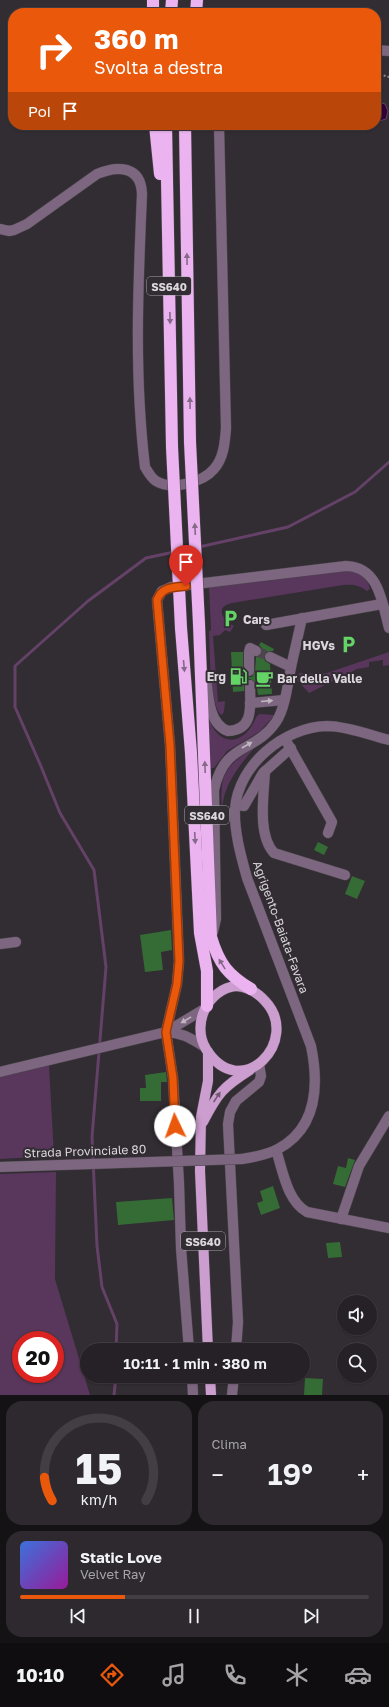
<!DOCTYPE html>
<html lang="it">
<head>
<meta charset="utf-8">
<style>
  body { margin:0; font-family:"Golos Text",sans-serif; background:#2e292e; color:#f1f3f6; height:100vh; display:flex; flex-direction:column; font-size:15px; white-space:nowrap }
  * { box-sizing:border-box; margin:0 }
  p { font-size:13px; color:#a4a3a7 }
  .icon { flex:none; width:22px; height:22px; fill:none; stroke:currentColor; stroke-width:2; stroke-linecap:round; stroke-linejoin:round }
  .map { position:relative; height:1395px; overflow:hidden }
  .details { display:flex; flex-direction:column; gap:6px; padding:6px; background:#151215; flex:1 }
  .details>* { flex:none }
  .banner { position:absolute; left:8px; top:8px; width:373px; height:122px; border-radius:16px; box-shadow:0 1px 3px #0004,0 0 0 1px #423e43; background:#ea580c; color:#fff; overflow:hidden }
  .fabs { position:absolute; left:337px; top:1295px; display:grid; gap:8px }
  .fabs a { display:grid; place-items:center; width:40px; height:40px; border-radius:50%; background:#262126; box-shadow:0 1px 3px #0004,0 0 0 1px #423e43; font-size:20px }
  .speed { position:absolute; left:12px; top:1331px; display:flex; gap:8px; font-size:20px; font-weight:700; text-align:center }
  .speed>* { display:grid; place-content:center; width:52px; height:52px; border-radius:50%; background:#262126; box-shadow:0 1px 3px #0004,0 0 0 1px #423e43; line-height:1 }
  .speed .limit { border:6px solid #d22; background:#fff; color:#111 }
  .pin { position:absolute; display:grid; place-items:center; width:34px; height:34px; color:#fff; margin:-41px -17px; border-radius:50% 50% 50% 0; rotate:-45deg; box-shadow:0 0 4px #0007 }
  .pin .icon { rotate:45deg }
  .me { position:absolute; width:44px; margin:-22px; rotate:357deg; stroke-linejoin:round; filter:drop-shadow(0 0 3px #0008) }
  .turn { display:flex; align-items:center; gap:14px; height:84px; padding:0 20px; font-size:18px }
  .turn .icon { width:52px; height:52px; stroke-width:2.5 }
  .turn b { display:block; font-size:28px; line-height:34px }
  .then { display:flex; align-items:center; height:38px; padding:0 20px; background:#0003; gap:8px; font-size:15px }
  .big { font-size:30px; font-weight:600; line-height:1.1 }
  .details .widget { flex:1; display:flex; flex-direction:column; justify-content:center; gap:6px; min-width:0; padding:0 14px; border-radius:16px; background:#2e292e }
  .details .dial { align-items:center; gap:0 }
  .dial svg { height:104px; overflow:visible; fill:none; stroke:#423e43; stroke-width:7; stroke-linecap:round; text-anchor:middle }
  .dial text { fill:#f1f3f6; stroke:none }
  .song { display:flex; align-items:center; gap:12px }
  .cover { width:48px; height:48px; border-radius:6px; background:linear-gradient(135deg,hsl(220 70% 55%),hsl(300 70% 35%)) }
  .played { height:4px; border-radius:2px; background:linear-gradient(90deg,#ea580c 30%,#423e43 30%) }
  .keys { display:flex; justify-content:space-around; direction:ltr }
  .heat { display:flex; justify-content:space-between; align-items:center; font-size:22px; direction:ltr }
  .details .tiles { flex:1; display:grid; gap:6px; grid-template-columns:1fr 1fr }
  .widget:last-child { grid-column:span 2 }
  .trip { position:absolute; left:80px; top:1343px; width:230px; height:40px; border-radius:20px; background:#262126; box-shadow:0 1px 3px #0004,0 0 0 1px #423e43; font-weight:600; line-height:40px; text-align:center }
  .menu { display:flex; height:64px; justify-content:space-around; align-items:center; background:#0f0d0f; color:#a4a3a7 }
  .menu .icon { width:28px; height:28px }
  .menu .current { color:#ea580c }
  .menu b { font-size:18px; color:#f1f3f6 }
  .map>svg:first-child { display:block }
</style>
</head>
<body>
<div class="map">
<svg width="389" height="1395" viewBox="0 0 389 1395">
  <rect width="100%" height="100%" fill="#322c33"/>
  <!-- green -->
  <g fill="#59365c" fill-rule="evenodd">
    <path d="M349,570C360,573 367,577 370,589L367,591C359,585 353,584 343,585L232,603C214,607 223,620 234,626L230,632L225,630L220,635L213,636L218,702L225,701L224,712L222,715L220,714C209,698 210,652 209,631L211,630L209,587Z"/>
    <path d="M389,652V665L383,666V660L369,662V667L357,669L309,693L297,680L299,673L319,674L327,673Z"/>
    <path d="M260,714L274,715V716L259,732L227,751L214,768H210L206,719H209C215,737 231,748 247,732C252,727 254,721 257,716Z"/>
    <path d="M255,747C239,766 224,784 222,809C219,773 226,766 255,747Z"/>
    <path d="M49,1065L54,1156L0,1159V1077Z"/>
    <path d="M56,1172L55,1279L90,1395H0V1174ZM21,1340H55V1374H21Z"/>
  </g>
  <!-- water -->
  <path fill="#300135" stroke="#644167" d="M376,101L385,104L388,111L386,119L376,122Z"/>
  <g fill="none" stroke-linecap="round" stroke-linejoin="round">
    <!-- stream -->
    <g stroke="#644167" stroke-width="3">
      <path d="M199,547L288,527L355,492L389,462"/>
      <path d="M179,551L193,548"/>
      <path d="M116,1350L117,1324L102,1287L97,1246L92,1137L106,967L94,870L60,813L40,764L15,707V666L88,601L146,558L174,552"/>
      <path d="M114,1395L116,1376"/>
    </g>
  </g>
  <!-- building -->
  <g fill="#356b35">
    <path d="M261,642L274,649L273,651L266,652L264,657L265,661L270,664L272,694L258,695L256,682L250,679L244,682V691L233,692L231,652H243V674L246,677H252L255,671L256,657H259L262,654V648L259,645Z"/>
    <path d="M318,842L328,847L324,855L314,850Z"/>
    <path d="M352,876L365,881L357,899L345,894Z"/>
    <path d="M171,930L172,950L161,952L163,970L145,972L140,935Z"/>
    <path d="M166,1072L167,1082H161V1101H140V1088H146L145,1075Z"/>
    <path d="M348,1158L355,1160L345,1187L333,1184L338,1166L346,1168Z"/>
    <path d="M273,1186L280,1208L261,1215L257,1203L263,1201L260,1191Z"/>
    <path d="M172,1198L174,1220L118,1225L116,1202Z"/>
    <path d="M340,1242L342,1257L328,1258L326,1243Z"/>
    <path d="M305,1378L323,1379L322,1395H304Z"/>
  </g>
  <g fill="none" stroke-linecap="round" stroke-linejoin="round">
    <!-- minor-tunnel -->
    <path stroke="#4c464c" stroke-width="10" stroke-dasharray="10 5" stroke-linecap="butt" d="M256,651L270,657"/>
    <defs>
      <g id="minor">
        <path d="M376,50L389,51"/>
        <path d="M0,229L9,231L14,230L27,224L97,174C118,165 141,166 142,194C138,286 134,375 145,467C148,472 151,478 156,481C172,491 203,482 214,469C224,458 225,441 226,428L219,125"/>
        <path d="M266,625L382,604"/>
        <path d="M291,667L302,618"/>
        <path d="M249,671V652L250,648L256,651"/>
        <path d="M206,675C208,693 208,724 228,731C255,730 250,704 250,685"/>
        <path d="M250,703L284,700"/>
        <path d="M285,739L332,822L328,833"/>
        <path d="M265,771C264,794 257,835 274,853L345,875"/>
        <path d="M236,805L244,806L263,773L291,748"/>
        <path d="M213,932L216,919L214,790C225,741 254,754 276,722C285,709 288,683 291,667L270,657"/>
        <path d="M0,944L16,942"/>
        <path d="M166,1032L206,1008"/>
        <path d="M0,1072L166,1032C183,1033 190,1038 205,1047"/>
        <path d="M276,1150C283,1171 287,1201 307,1212L389,1228"/>
        <path d="M242,1159C254,1157 267,1155 278,1149C317,1128 319,1085 311,1046L247,878C241,856 234,832 235,809C238,765 284,727 327,726C346,726 370,735 389,740"/>
        <path d="M341,1219L359,1166L389,1116"/>
        <path d="M189,1350L181,1248L179,1183L173,1078L166,1032L177,984L179,961L170,745L157,600L162,591L171,587L346,566C379,567 382,602 389,628"/>
        <path d="M236,1350L238,1322L228,1124L230,1112L236,1101L259,1082L261,1076L259,1064"/>
        <path d="M192,1376L193,1395"/>
        <path d="M232,1395L234,1376"/>
      </g>
      <g id="major">
        <path d="M236,986C248,987 257,992 265,1001C302,1040 241,1105 206,1049C191,1024 208,989 236,986Z"/>
        <path d="M208,1052V1081L201,1117L200,1171L208,1350"/>
        <path d="M203,1122C218,1093 223,1087 250,1070"/>
        <path d="M210,1376L211,1395"/>
      </g>
      <g id="highway">
        <path d="M153,0V13"/>
        <path d="M171,13L172,0"/>
        <path d="M196,13L197,0"/>
        <path d="M155,125L160,174"/>
        <path d="M166,125L172,447"/>
        <path d="M185,125L190,442"/>
        <path d="M199,624L211,937C219,964 228,975 251,989"/>
        <path d="M181,628L191,753L200,933L207,971V1006"/>
      </g>
    </defs>
    <!-- minor casing -->
    <use href="#minor" stroke="#4d474e" stroke-width="11"/>
    <!-- major casing -->
    <use href="#major" stroke="#4d474e" stroke-width="11"/>
    <!-- highway casing -->
    <use href="#highway" stroke="#4d474e" stroke-width="13"/>
    <!-- path -->
    <path stroke="#8e888e" stroke-width="2" stroke-dasharray="2 2" stroke-linecap="butt" d="M376,73L389,77"/>
    <!-- minor -->
    <use href="#minor" stroke="#7d667f" stroke-width="10"/>
    <!-- major -->
    <use href="#major" stroke="#cc9dcf" stroke-width="10"/>
    <!-- highway -->
    <use href="#highway" stroke="#ebb3ef" stroke-width="12"/>
    <defs>
      <path id="minor-bridge" d="M0,1167L242,1159"/>
      <g id="highway-bridge">
        <path d="M190,442L199,624"/>
        <path d="M172,447L181,628"/>
      </g>
    </defs>
    <!-- minor-bridge casing -->
    <use href="#minor-bridge" stroke="#4d474e" stroke-width="11" stroke-linecap="butt"/>
    <!-- highway-bridge casing -->
    <use href="#highway-bridge" stroke="#4d474e" stroke-width="13" stroke-linecap="butt"/>
    <!-- minor-bridge -->
    <use href="#minor-bridge" stroke="#7d667f" stroke-width="10"/>
    <!-- highway-bridge -->
    <use href="#highway-bridge" stroke="#ebb3ef" stroke-width="12"/>
  </g>
  <!-- one-way arrows -->
  <defs><path id="oneway-solid" d="M-6-.8H1V-3.2L6.5 0L1 3.2V.8H-6Z"/></defs>
  <g fill="#856988">
    <use href="#oneway-solid" transform="translate(187 259) rotate(-91)"/>
    <use href="#oneway-solid" transform="translate(170 318) rotate(89)"/>
    <use href="#oneway-solid" transform="translate(190 403) rotate(-91)"/>
    <use href="#oneway-solid" transform="translate(195 529) rotate(-93)"/>
    <use href="#oneway-solid" transform="translate(184 666) rotate(85)"/>
    <use href="#oneway-solid" transform="translate(205 767) rotate(-92)"/>
    <use href="#oneway-solid" transform="translate(195 838) rotate(87)"/>
    <use href="#oneway-solid" transform="translate(222 964) rotate(-122)"/>
  </g>
  <g fill="#c0b5c0">
    <use href="#oneway-solid" transform="translate(267 701) rotate(-5)"/>
    <use href="#oneway-solid" transform="translate(247 745) rotate(-30)"/>
    <use href="#oneway-solid" transform="translate(186 1020) rotate(149)"/>
  </g>
  <use fill="#705971" href="#oneway-solid" transform="translate(217 1097) rotate(-56)"/>
  <g fill="none" stroke-linecap="round" stroke-linejoin="round">
    <defs>
      <path id="route" d="M175,1126L173,1078L166,1032L177,984L179,961L170,745L157,600C162,587 173,587 186,586"/>
    </defs>
    <!-- route casing -->
    <use href="#route" stroke="#983908" stroke-width="10"/>
    <!-- route -->
    <use href="#route" stroke="#ea580c" stroke-width="7"/>
  </g>
  <!-- icons -->
  <defs>
    <symbol id="parking-bare" viewBox="-9 -9 18 18"><path d="M-3.5-5.5H1a3.5 3.5 0 0 1 0 7H-1V5.5H-3.5ZM-1-3.4V-.6H.8a1.4 1.4 0 0 0 0-2.8Z" fill="#65d467" stroke="#322c33" stroke-width="2.5" paint-order="stroke"/></symbol>
    <symbol id="fuel-bare" viewBox="-9 -9 18 18"><path d="M-5.5-6h7V0h2V4h1.3V-2.5L3-4.5l.8-.8L6-3V5H2.5V1h-1V6h-7ZM-4.2-4.7v3.2H.2V-4.7Z" fill="#65d467" stroke="#322c33" stroke-width="2.5" paint-order="stroke"/></symbol>
    <symbol id="cafe-bare" viewBox="-9 -9 18 18"><path d="M-5.5-4.5H6V0H3Q3 3.5 0 3.5H-2.5Q-5.5 3.5-5.5 0ZM3-3.2v2h1.7v-2ZM-6 4.5H4V6H-6Z" fill="#65d467" stroke="#322c33" stroke-width="2.5" paint-order="stroke"/></symbol>
  </defs>
  <g fill-rule="evenodd">
    <use href="#parking-bare" x="218" y="606" width="25" height="25"/>
    <use href="#parking-bare" x="336" y="632" width="25" height="25"/>
    <use href="#fuel-bare" x="226" y="664" width="25" height="25"/>
    <use href="#cafe-bare" x="252" y="666" width="25" height="25"/>
  </g>
  <g text-anchor="middle" dominant-baseline="central" stroke-width="4" stroke-linejoin="round" paint-order="stroke">
    <!-- shield labels -->
    <g fill="#322c33" stroke="#a9a4a9" stroke-width="1">
      <rect x="147" y="277" width="44" height="18" rx="3"/>
      <rect x="185" y="806" width="44" height="18" rx="3"/>
      <rect x="181" y="1232" width="44" height="18" rx="3"/>
    </g>
    <g font-size="11" font-weight="bold" fill="#dcd7dc">
      <text x="169" y="286">SS640</text>
      <text x="207" y="815">SS640</text>
      <text x="203" y="1241">SS640</text>
    </g>
    <!-- poi labels -->
    <g font-size="12" font-weight="bold" fill="#dcd7dc" stroke="#322c33" text-anchor="start">
      <text x="243" y="619">Cars</text>
      <text x="335" y="645" text-anchor="end">HGVs</text>
      <text x="226" y="676" text-anchor="end">Erg</text>
      <text x="277" y="678">Bar della Valle</text>
    </g>
    <!-- street labels -->
    <g font-size="12" fill="#dcd7dc" stroke="#322c33">
      <text transform="translate(281 927) rotate(70)">Agrigento-Baiata-Favara</text>
      <text transform="translate(85 1151) rotate(-2)">Strada Provinciale 80</text>
    </g>
  </g>
</svg>
<div class="fabs">
<a><svg class="icon" aria-label="sound" viewBox="0 0 24 24"><path d="M4 9h4l5-4v14l-5-4H4zM17 9q2 3 0 6"/></svg></a>
<a><svg class="icon" aria-label="search" viewBox="0 0 24 24"><circle cx="10" cy="10" r="6"/><path d="M15 15l6 6"/></svg></a>
</div>
<div class="speed"><div class="limit">20</div></div>
<div class="pin" style="left:186px;top:586px;background:#d93025"><svg class="icon" aria-label="arrive" viewBox="0 0 24 24"><path d="M6 21V4h12l-3 4 3 4H6"/></svg></div>
<svg class="me" style="left:175px;top:1126px" viewBox="-20 -20 40 40"><circle r="19" fill="#fff"/><path d="M0-13L10 11 0 6-10 11z" fill="#ea580c"/></svg>
<div class="trip">10:11 · 1 min · 380 m</div>
<div class="banner">
<div class="turn"><svg class="icon" aria-label="right" viewBox="0 0 24 24"><path d="M7 20v-9h11M14 6l5 5-5 5"/></svg><div><b>360 m</b>Svolta a destra</div></div>
<div class="then">Poi<svg class="icon" aria-label="arrive" viewBox="0 0 24 24"><path d="M6 21V4h12l-3 4 3 4H6"/></svg></div>
</div>
</div>
<section class="details">
<div class="tiles">
<div class="widget dial"><svg viewBox="0 0 100 80">
<path d="M14 69A42 42 0 1 1 86 69"/>
<path d="M14 69A42 42 0 0 1 8 51" stroke="#ea580c"/>
<text x="50" y="56" font-size="32" font-weight="700">15</text>
<text x="50" y="72" font-size="11">km/h</text>
</svg></div>
<div class="widget"><p>Clima</p>
<div class="heat"><a>−</a><b class="big">19°</b><a>+</a></div>
</div>
<div class="widget">
<div class="song"><i class="cover"></i><div><b>Static Love</b><p>Velvet Ray</p></div></div>
<div class="played"></div>
<div class="keys"><svg class="icon" aria-label="previous" viewBox="0 0 24 24"><path d="M18 5L8 12l10 7zM5 5v14"/></svg><svg class="icon" aria-label="pause" viewBox="0 0 24 24"><path d="M8 5v14M16 5v14"/></svg><svg class="icon" aria-label="next" viewBox="0 0 24 24"><path d="M6 5l10 7-10 7zM19 5v14"/></svg></div>
</div>
</div>
</section>
<nav class="menu">
<b>10:10</b>
<svg class="icon current" aria-label="directions" viewBox="0 0 24 24"><path d="M12 3l9 9-9 9-9-9zM9 14v-3h6M13 9l2 2-2 2"/></svg>
<svg class="icon" aria-label="music" viewBox="0 0 24 24"><path d="M9 18V5l10-2v13"/><circle cx="6" cy="18" r="3"/><circle cx="16" cy="16" r="3"/></svg>
<svg class="icon" aria-label="phone" viewBox="0 0 24 24"><path d="M5 4h4l2 5-3 2q2 4 5 5l2-3 5 2v4C11 20 4 13 5 4z"/></svg>
<svg class="icon" aria-label="climate" viewBox="0 0 24 24"><path d="M12 3v18M4 7l16 10M4 17L20 7"/></svg>
<svg class="icon" aria-label="car" viewBox="0 0 24 24"><path d="M5 17H2v-5l4-1 3-4h7l3 4 3 1v5h-3M9 17h6M6 11h13"/><circle cx="7" cy="17" r="2"/><circle cx="17" cy="17" r="2"/></svg>
</nav>
</body>
</html>
